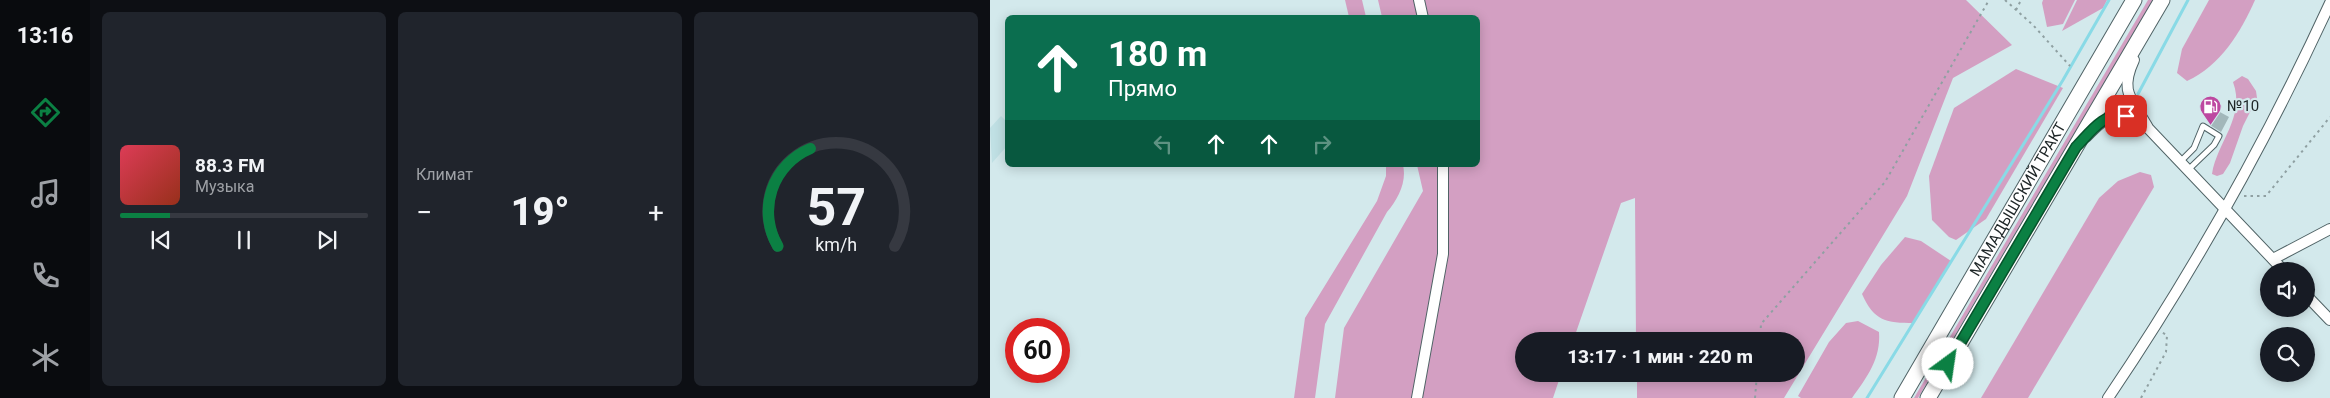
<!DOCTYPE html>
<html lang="ru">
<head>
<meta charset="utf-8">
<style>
  body { margin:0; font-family:Roboto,sans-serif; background:#20242c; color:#f1f3f6; height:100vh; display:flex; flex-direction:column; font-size:19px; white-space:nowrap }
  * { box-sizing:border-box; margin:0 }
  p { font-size:16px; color:#9ea1a6 }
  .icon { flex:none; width:28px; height:28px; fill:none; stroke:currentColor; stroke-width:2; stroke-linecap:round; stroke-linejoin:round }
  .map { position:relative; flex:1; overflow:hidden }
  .side { display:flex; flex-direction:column; gap:12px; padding:12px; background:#0d0f14; width:900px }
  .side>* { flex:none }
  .hud { position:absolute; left:15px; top:15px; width:475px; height:152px; border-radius:8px; box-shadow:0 2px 12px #0003; background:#0b6e4f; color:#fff; overflow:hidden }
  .controls { position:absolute; left:1270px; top:262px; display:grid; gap:10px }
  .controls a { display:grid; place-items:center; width:55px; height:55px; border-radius:50%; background:#171b24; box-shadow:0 2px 12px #0003; font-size:25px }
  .speed { position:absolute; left:15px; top:318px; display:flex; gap:10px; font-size:25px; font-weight:700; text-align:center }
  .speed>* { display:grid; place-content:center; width:65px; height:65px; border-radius:50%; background:#171b24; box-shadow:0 2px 12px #0003; line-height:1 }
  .speed .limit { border:8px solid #d22; background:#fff; color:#111 }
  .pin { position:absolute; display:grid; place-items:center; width:42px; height:42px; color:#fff; margin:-21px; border-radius:10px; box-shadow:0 2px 8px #0006 }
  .me { position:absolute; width:55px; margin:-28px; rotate:31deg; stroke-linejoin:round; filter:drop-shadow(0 0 4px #0008) }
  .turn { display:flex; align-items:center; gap:18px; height:105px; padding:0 20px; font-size:22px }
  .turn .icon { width:65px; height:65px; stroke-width:2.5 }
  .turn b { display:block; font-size:35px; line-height:42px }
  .lanes { display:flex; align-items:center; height:48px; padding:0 20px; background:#0003; justify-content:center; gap:25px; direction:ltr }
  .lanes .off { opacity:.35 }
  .big { font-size:38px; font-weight:800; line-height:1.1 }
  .side .tile { flex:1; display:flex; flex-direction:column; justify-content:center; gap:8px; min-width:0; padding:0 18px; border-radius:8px; background:#20242c }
  .side .dial { align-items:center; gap:0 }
  .dial svg { height:130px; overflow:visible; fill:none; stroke:#363941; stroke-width:7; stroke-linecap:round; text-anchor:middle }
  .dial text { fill:#f1f3f6; stroke:none }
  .song { display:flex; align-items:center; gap:15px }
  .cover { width:60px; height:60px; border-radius:8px; background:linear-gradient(135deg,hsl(350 70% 55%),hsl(10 70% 35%)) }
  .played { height:5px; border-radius:2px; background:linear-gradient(90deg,#0b8043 20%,#363941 20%) }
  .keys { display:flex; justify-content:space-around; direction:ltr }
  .heat { display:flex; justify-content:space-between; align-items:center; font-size:28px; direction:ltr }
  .side .tiles { flex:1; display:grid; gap:12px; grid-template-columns:repeat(3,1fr) }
  .trip { position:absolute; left:525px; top:332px; width:290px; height:50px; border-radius:25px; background:#171b24; box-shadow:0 2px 12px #0003; font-weight:800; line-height:50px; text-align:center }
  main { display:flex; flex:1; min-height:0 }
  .tab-bar { display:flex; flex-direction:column; width:90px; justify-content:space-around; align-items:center; background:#090b0e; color:#9ea1a6 }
  .tab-bar .icon { width:35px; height:35px }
  .tab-bar .current { color:#0b8043 }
  .tab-bar b { font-size:22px; color:#f1f3f6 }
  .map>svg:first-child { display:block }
</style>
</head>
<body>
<main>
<nav class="tab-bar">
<b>13:16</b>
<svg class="icon current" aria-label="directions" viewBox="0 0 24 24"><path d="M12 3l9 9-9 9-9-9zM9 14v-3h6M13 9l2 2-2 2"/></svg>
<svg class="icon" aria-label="music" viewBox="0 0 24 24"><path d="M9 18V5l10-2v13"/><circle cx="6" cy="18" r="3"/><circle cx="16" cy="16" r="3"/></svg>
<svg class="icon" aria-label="phone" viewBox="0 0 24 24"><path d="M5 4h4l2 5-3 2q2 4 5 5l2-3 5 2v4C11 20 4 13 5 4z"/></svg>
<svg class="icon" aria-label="climate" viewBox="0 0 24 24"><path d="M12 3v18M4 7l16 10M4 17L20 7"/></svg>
</nav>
<section class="side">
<div class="tiles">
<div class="tile">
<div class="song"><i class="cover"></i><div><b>88.3 FM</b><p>Музыка</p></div></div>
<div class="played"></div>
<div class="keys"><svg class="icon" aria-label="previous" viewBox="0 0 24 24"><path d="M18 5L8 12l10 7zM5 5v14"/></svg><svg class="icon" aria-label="pause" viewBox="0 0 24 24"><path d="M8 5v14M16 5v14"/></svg><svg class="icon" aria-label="next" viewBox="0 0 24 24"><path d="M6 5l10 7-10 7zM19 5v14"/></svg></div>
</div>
<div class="tile"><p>Климат</p>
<div class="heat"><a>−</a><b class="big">19°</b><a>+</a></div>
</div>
<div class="tile dial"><svg viewBox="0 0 100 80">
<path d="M14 69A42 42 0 1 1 86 69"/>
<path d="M14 69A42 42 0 0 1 34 9" stroke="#0b8043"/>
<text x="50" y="56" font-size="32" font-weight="700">57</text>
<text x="50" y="72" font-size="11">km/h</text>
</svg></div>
</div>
</section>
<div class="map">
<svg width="1340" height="398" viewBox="0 0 1340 398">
  <rect width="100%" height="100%" fill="#d3e9ec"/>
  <!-- built -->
  <path fill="#c0e0e4" d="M11,116L17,122V146L2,163L0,128Z"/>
  <!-- green -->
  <g fill="#d39fc2">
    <path d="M355,0H372L376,17H359Z"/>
    <path d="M388,0H976L1022,45L963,78L917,196L794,398H647V374H806V341H646L645,198L631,203L583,341H534V374H571L563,398H345L354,328L433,191L427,165H488V18L392,17Z"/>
    <path d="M1053,0H1085L1073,24L1057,27L1052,3Z"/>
    <path d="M1087,0H1117L1113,8L1072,31Z"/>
    <path d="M1158,0H1163L928,398H924Z"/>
    <path d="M1219,0H1265C1251,32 1230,66 1197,81L1187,73L1192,49Z"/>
    <path d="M1026,69L1073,88L996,219L966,240L959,237L942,220L939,176L964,108Z"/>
    <path d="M1252,76L1258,79L1266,91L1267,98L1253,126L1240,163L1233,174L1227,176L1222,174C1227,142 1256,117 1243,82Z"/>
    <path d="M396,165H413C417,182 408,199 397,212L335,324L325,398H304L315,318L387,201L396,176Z"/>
    <path d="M1150,172L1161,175L1164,187L1038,398H991L1109,198L1128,181Z"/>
    <path d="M915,237L931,241L961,261L924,323C896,323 884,321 872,294L891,265Z"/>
    <path d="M868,321L889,332C891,359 877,377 862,398H811L808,396L839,342L856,323Z"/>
  </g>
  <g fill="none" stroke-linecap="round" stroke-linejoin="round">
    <!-- stream -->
    <g stroke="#89dae6" stroke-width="3">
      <path d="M1148,94L1198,0"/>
      <path d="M877,398L1073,80L1119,0"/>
    </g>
  </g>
  <!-- building -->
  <path fill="#a2b7ba" d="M1228,111L1239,117L1231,132L1220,125Z"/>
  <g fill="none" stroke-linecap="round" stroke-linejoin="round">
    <defs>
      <path id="service" d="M1190,162L1204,148L1213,126L1229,136L1224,145L1198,170"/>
      <g id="minor">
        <path d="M429,0L433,18"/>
        <path d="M1144,60C1129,92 1142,99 1157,126"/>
        <path d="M1096,137C1120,113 1127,108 1157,127L1294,271"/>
        <path d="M1283,259L1340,229"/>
        <path d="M1316,295L1340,320"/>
        <path d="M427,398L453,254V165"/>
        <path d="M1118,398C1204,271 1276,142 1340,3"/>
      </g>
      <g id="primary">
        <path id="s1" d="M912,398L1144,0"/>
        <path d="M938,398L1172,0"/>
      </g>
    </defs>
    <!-- service casing -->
    <use href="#service" stroke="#506366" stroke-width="7"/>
    <!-- minor casing -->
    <use href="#minor" stroke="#506366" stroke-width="12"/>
    <!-- primary casing -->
    <use href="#primary" stroke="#506366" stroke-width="17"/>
    <!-- path -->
    <g stroke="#8fa0a2" stroke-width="2" stroke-dasharray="2.5 4" stroke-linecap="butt">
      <path d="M1015,0L1043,25L1080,66"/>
      <path d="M1026,10L1031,0"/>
      <path d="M1254,196H1276L1340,117"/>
      <path d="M770,341L771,324L895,182L999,0"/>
      <path d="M765,398L767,374"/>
      <path d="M1151,398L1176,352L1177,335L1171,332"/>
    </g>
    <!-- service -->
    <use href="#service" stroke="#fff" stroke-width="5"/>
    <!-- minor -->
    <use href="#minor" stroke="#fff" stroke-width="10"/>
    <!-- primary -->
    <use href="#primary" stroke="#fff" stroke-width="15"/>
  </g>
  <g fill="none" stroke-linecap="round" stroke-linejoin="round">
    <defs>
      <path id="route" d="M958,364L1086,147C1099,134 1114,111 1136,116"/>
    </defs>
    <!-- route casing -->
    <use href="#route" stroke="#07532c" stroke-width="12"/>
    <!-- route -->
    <use href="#route" stroke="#0b8043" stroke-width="9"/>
  </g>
  <!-- icons -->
  <defs>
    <symbol id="fuel-pin" viewBox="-11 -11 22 30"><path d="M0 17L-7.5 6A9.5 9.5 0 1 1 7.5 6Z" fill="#bd48a0" stroke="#d3e9ec"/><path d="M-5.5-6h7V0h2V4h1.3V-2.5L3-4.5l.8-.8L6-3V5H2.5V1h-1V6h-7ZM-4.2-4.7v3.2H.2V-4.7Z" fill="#fff"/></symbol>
  </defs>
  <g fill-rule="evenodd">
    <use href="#fuel-pin" x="1208" y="94" width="25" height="34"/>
  </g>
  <g text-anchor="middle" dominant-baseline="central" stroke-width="4.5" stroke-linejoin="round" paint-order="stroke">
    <!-- poi labels -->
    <g font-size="15" fill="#1d2526" stroke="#d3e9ec" text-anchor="start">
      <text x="1237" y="106">№10</text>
    </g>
    <!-- street labels -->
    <g font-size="15" fill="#1d2526" stroke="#d3e9ec">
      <text stroke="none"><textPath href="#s1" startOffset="230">МАМАДЫШСКИЙ ТРАКТ</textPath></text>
    </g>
  </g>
</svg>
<div class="controls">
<a><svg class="icon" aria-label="sound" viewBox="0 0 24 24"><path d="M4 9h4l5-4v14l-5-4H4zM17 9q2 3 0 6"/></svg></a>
<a><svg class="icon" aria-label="search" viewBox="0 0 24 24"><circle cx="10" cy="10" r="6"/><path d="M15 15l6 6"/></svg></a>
</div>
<div class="speed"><div class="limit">60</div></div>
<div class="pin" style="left:1136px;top:116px;background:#d93025"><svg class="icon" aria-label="arrive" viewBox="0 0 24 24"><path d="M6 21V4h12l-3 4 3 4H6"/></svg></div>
<svg class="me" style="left:958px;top:364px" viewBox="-20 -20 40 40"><circle r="19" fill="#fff"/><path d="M0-13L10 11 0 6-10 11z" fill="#0b8043"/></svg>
<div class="trip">13:17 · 1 мин · 220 m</div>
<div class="hud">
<div class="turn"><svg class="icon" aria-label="ahead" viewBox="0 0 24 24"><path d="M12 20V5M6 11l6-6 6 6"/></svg><div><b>180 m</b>Прямо</div></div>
<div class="lanes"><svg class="icon off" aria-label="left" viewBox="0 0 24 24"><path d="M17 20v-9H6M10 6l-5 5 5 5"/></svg><svg class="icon" aria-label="ahead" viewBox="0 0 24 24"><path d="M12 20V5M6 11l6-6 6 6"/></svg><svg class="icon" aria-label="ahead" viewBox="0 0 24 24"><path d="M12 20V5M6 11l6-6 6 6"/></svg><svg class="icon off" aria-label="right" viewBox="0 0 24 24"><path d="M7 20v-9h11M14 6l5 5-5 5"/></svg></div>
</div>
</div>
</main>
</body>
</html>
